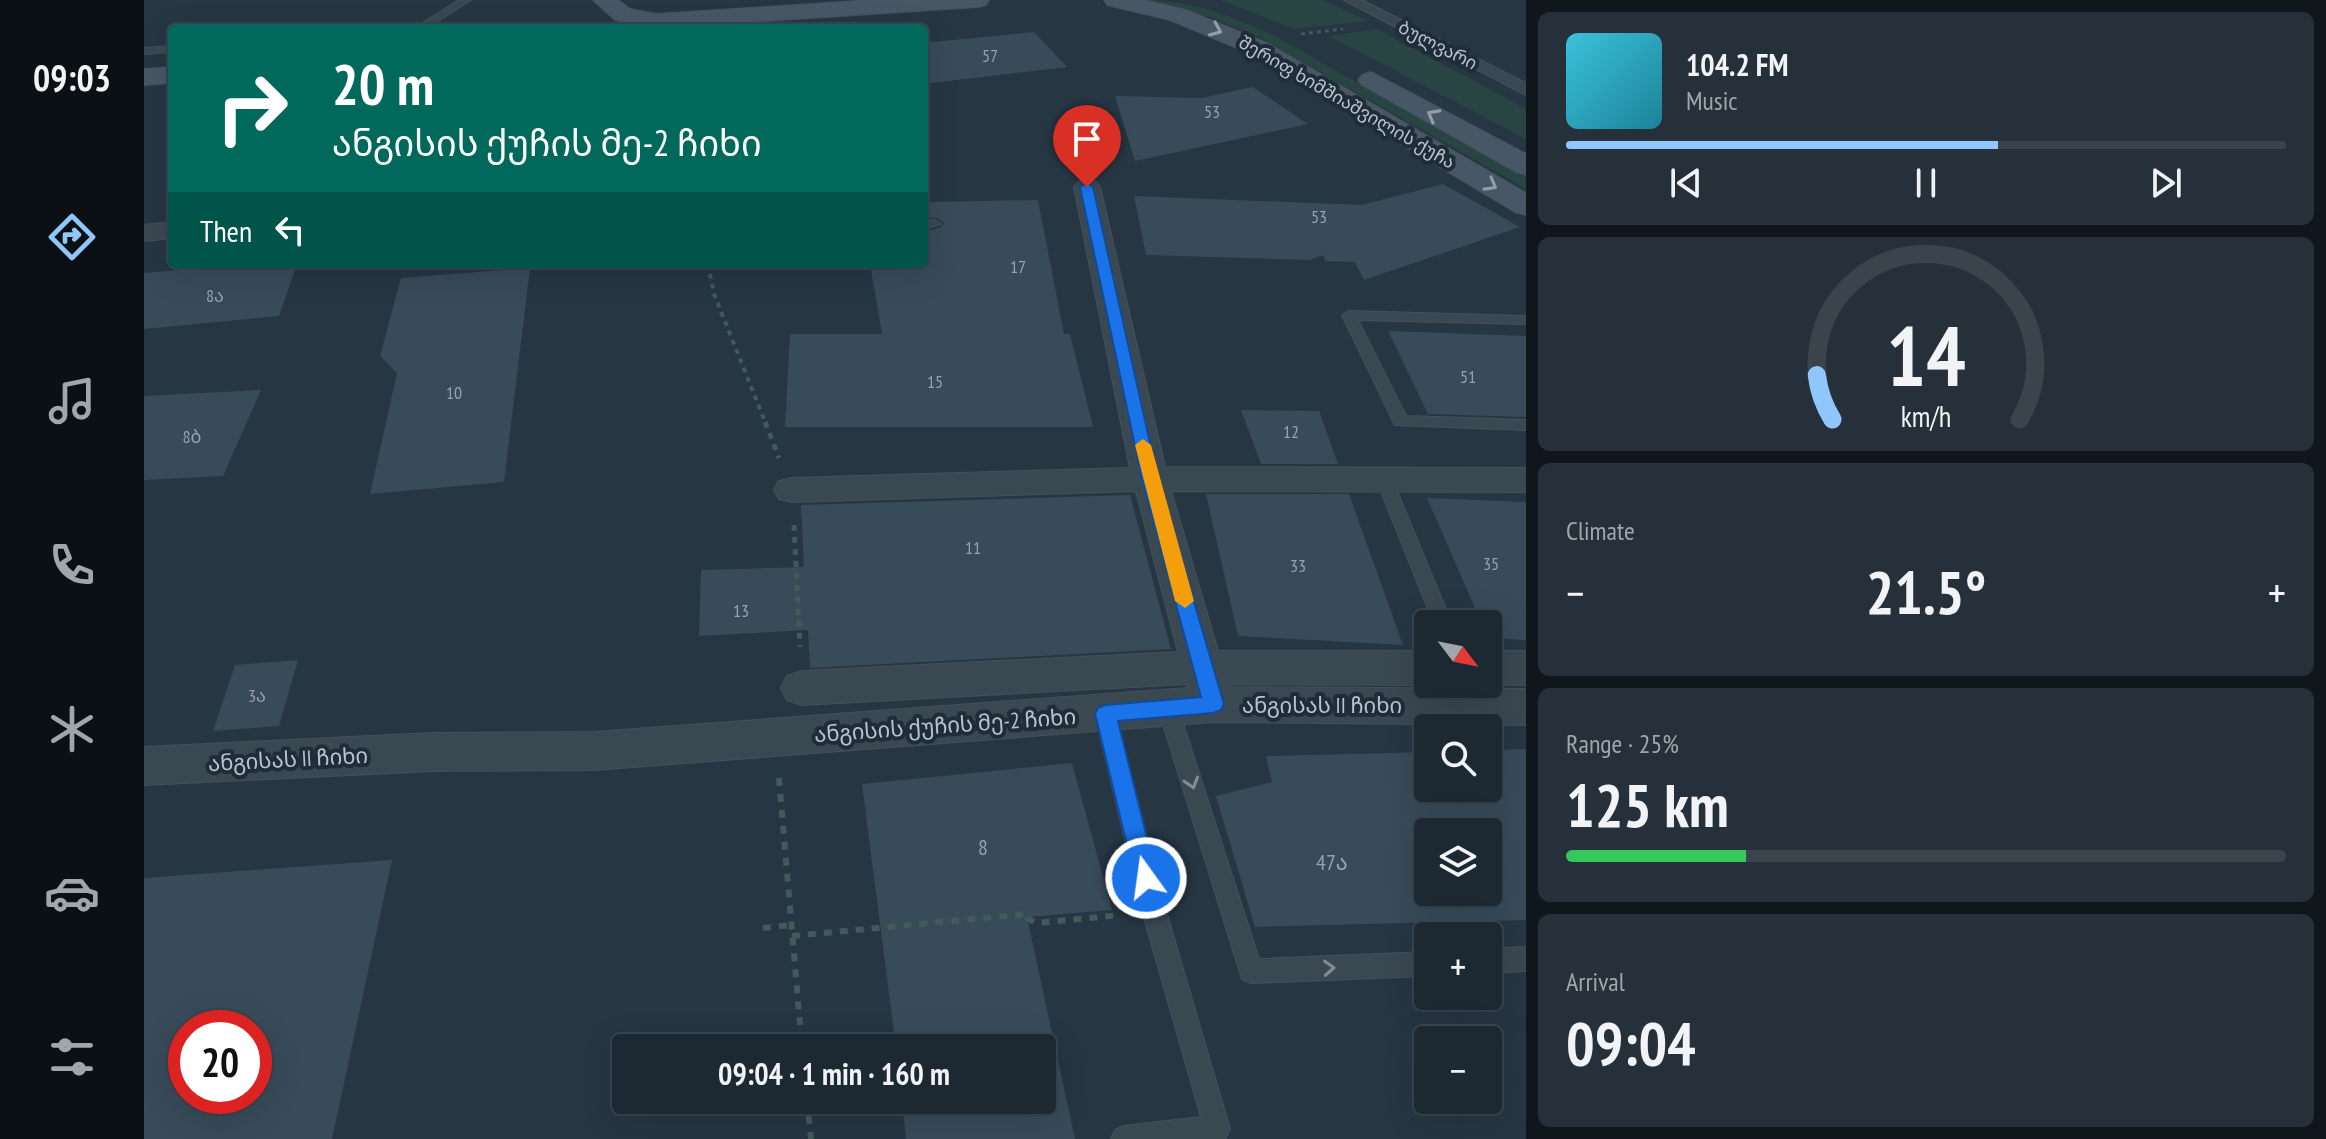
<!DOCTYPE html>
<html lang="en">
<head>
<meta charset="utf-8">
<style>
  body { margin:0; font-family:"PT Sans Narrow","Noto Sans Georgian",sans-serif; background:#25303a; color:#f1f3f6; height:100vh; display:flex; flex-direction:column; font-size:30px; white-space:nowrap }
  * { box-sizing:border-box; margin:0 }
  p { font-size:26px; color:#a0a6ac }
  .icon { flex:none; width:44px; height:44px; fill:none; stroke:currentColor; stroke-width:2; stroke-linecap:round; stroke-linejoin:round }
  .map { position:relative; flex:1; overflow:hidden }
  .details { display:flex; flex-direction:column; gap:12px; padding:12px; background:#0f161c; width:800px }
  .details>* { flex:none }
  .banner { position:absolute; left:24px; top:24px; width:760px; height:244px; border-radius:8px; box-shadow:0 8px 32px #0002,0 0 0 2px #3a444d; background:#00695c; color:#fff; overflow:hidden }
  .needle { width:52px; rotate:122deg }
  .tools { position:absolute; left:1270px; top:610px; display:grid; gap:16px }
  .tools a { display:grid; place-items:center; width:88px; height:88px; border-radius:8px; background:#1c2832; box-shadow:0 8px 32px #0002,0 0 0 2px #3a444d; font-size:40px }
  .speed { position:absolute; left:24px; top:1010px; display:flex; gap:16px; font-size:40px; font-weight:700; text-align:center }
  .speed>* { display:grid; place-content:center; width:104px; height:104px; border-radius:50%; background:#1c2832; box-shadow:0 8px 32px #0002,0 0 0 2px #3a444d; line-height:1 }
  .speed .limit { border:12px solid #d22; background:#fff; color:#111 }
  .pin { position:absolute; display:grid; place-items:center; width:68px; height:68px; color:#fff; margin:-82px -34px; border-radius:50% 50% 50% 0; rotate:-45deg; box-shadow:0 0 8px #0007 }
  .pin .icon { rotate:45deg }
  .me { position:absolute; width:88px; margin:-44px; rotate:346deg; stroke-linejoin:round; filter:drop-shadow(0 0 6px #0008) }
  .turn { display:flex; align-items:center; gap:28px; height:168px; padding:0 32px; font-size:36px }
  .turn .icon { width:104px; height:104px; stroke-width:2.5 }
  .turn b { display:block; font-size:56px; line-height:68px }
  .then { display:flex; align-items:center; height:76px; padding:0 32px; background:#0003; gap:16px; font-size:30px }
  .big { font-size:60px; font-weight:700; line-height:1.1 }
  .details .widget { flex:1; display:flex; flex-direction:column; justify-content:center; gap:12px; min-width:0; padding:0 28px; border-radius:12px; background:#25303a }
  .details .dial { align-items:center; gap:0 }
  .dial svg { height:208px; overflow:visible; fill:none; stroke:#3a444d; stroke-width:7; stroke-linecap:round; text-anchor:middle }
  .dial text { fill:#f1f3f6; stroke:none }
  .song { display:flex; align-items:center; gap:24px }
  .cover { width:96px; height:96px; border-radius:12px; background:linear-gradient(135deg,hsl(190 70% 55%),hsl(190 70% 35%)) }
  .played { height:8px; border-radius:4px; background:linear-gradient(90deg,#8fc7fa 60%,#3a444d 60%) }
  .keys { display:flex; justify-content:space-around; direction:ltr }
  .heat { display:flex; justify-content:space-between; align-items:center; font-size:44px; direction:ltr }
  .charge { height:12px; border-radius:6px; background:linear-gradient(90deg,#34c759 25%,#3a444d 0) }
  .trip { position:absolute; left:468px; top:1034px; width:444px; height:80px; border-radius:8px; background:#1c2832; box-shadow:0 8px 32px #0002,0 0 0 2px #3a444d; font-weight:700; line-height:80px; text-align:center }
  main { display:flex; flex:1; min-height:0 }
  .menu { display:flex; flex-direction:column; width:144px; justify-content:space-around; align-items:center; background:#0b1014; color:#a0a6ac }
  .menu .icon { width:56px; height:56px }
  .menu .current { color:#8fc7fa }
  .menu b { font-size:36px; color:#f1f3f6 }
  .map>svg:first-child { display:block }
</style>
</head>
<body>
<main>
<nav class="menu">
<b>09:03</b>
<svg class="icon current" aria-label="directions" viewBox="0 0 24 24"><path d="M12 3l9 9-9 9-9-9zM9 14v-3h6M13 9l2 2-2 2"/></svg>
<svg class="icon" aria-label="music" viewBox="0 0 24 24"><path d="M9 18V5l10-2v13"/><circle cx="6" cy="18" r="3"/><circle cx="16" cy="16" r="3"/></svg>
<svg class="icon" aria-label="phone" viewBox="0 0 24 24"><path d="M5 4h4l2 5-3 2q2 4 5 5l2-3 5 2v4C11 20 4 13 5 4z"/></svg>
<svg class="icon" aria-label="climate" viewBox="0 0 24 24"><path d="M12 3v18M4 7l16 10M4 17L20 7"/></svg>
<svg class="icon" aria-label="car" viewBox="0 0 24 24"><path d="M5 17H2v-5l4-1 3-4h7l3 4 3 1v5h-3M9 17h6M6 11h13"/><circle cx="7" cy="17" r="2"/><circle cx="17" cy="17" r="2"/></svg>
<svg class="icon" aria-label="filters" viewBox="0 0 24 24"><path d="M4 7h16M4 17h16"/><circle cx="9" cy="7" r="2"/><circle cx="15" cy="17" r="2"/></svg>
</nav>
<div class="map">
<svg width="1382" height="1139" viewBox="0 0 1382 1139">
  <rect width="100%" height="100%" fill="#263643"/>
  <!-- green -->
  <g fill="#284443">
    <path d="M1002,0C1048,0 1088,17 1129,35L1382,178V189L1117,38L1066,17Z"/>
    <path d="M1076,0H1179L1224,21L1150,29Z"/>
    <path d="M1233,29L1382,109V139L1185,36Z"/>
  </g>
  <!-- building -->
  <g fill="#384b59" fill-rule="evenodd">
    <path d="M890,32L923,67L780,84V43Z"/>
    <path d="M1109,87L1164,124L991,161L971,96L1057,98Z"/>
    <path d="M1299,184L1376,227L1220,280L1211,262L1181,261L1179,255L1166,260L1002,255L990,196L1218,205Z"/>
    <path d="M894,200L920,334H926L949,427H641L646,334H738L726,264H780V232L798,227L800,223L793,218H780V202Z"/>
    <path d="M111,264H153L135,316L0,329V273Z"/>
    <path d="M386,268L360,482L226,494L253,373L236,356L257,278Z"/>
    <path d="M1244,331L1382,336V417L1284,414Z"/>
    <path d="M117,390L79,476L0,480V396Z"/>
    <path d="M1097,410L1175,411L1194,464H1117Z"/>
    <path d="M1062,494H1205L1259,645L1094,636Z"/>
    <path d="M986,495L1027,649L666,668L664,630L555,636L557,570L660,567L657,505Z"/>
    <path d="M1283,498L1382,502V640L1344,638V624H1338Z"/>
    <path d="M154,660L135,726L69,731L91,665Z"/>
    <path d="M1382,749V920L1111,927L1072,796L1128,782L1122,756L1284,752V788H1344V750ZM1284,832H1344V892H1284Z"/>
    <path d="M928,763L968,910L883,917L931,1139H762L758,1100H898V1048H752L718,784Z"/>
    <path d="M248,860L188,1139H0V878ZM42,1028H110V1096H42Z"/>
  </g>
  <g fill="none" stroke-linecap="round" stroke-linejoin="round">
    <defs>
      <g id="service">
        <path d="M315,0H327L283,28H271Z"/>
        <path d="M28,46V52L0,54V48Z"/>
        <path d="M28,131V137L23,136V132Z"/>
        <path d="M780,221L791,220L797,224L780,229Z"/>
        <path d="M1205,311L1382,316V324L1214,320L1262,416L1382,420V430L1251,425L1198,315Z"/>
        <path d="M1240,473L1248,479L1308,624H1290L1232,479Z"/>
        <path d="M1024,700L1031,702L1034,708L1115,959L1284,952V976L1107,983L1098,979L1014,708L1017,702Z"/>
        <path d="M961,706L968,708L971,714L1022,911L1086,1129L1081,1139H967L971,1130L980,1126L1057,1117L998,911L951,714L954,708Z"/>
        <path d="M1382,947V971L1344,973V949Z"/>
      </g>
      <path id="pedestrian" d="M1200,0H1218L1382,83V95Z"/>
      <g id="minor">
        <path d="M943,179L952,182L956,187L1021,467L1382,468V492L1027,491L1074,651H1284V685L1084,684L1085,687L1382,689V725L1069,722L451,770L288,771L0,785V747L288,733L451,732L1044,688L1043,684L658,705L643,700L637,688L643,676L658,671L1034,652L992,491L648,502L635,499L630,490L635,481L648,478L986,468L930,187L934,182Z"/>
        <path d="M28,222V238L0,241V225Z"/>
        <path d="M1344,651H1382V685L1342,684Z"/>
      </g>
      <g id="secondary">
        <path d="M449,0H474L486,9L512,14L728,0H845L842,5L834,7L513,28L471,20Z"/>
        <path d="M960,0H1000L1042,10L1123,43L1382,193V215L1371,212L1105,53L1026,20L963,5Z"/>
        <path d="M28,67V83L0,85V69Z"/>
        <path d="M1227,72L1382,154V175L1372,172L1218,85L1214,80L1218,75Z"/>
      </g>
    </defs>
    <!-- service casing -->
    <use href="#service" stroke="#44515c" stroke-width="2"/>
    <!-- pedestrian casing -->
    <use href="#pedestrian" stroke="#44515c" stroke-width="2"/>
    <!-- minor casing -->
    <use href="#minor" stroke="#44515c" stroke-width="2"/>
    <!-- secondary casing -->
    <use href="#secondary" stroke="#44515c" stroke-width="2"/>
    <!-- path-far3 -->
    <path stroke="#415b5a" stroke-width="3" stroke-dasharray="4 4" stroke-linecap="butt" d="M1157,34L1199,29"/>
    <!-- path-far2 -->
    <path stroke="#415b5a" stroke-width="4" stroke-dasharray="5 5" stroke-linecap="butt" d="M564,264L570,294L622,424"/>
    <!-- path-far1 -->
    <g stroke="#415b5a" stroke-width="5" stroke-dasharray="6 6" stroke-linecap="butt">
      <path d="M621,422L635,458"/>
      <path d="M650,525L656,647"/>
    </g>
    <!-- path -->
    <g stroke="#415b5a" stroke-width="6" stroke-dasharray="8 8" stroke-linecap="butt">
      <path d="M635,778L658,1048"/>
      <path d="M619,928L647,925"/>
      <path d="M648,936L883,914V918L892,923L976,915"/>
      <path d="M663,1100L667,1139"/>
    </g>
    <!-- service -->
    <use href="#service" fill="#3a4852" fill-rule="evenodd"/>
    <!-- pedestrian -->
    <use href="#pedestrian" fill="#3a4852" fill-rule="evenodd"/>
    <!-- minor -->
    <use href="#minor" fill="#3a4852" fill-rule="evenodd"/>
    <!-- secondary -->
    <use href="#secondary" fill="#485766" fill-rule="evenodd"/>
  </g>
  <!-- one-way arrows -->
  <defs><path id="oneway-chevron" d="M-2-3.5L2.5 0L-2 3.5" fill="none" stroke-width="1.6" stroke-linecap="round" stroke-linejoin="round" transform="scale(2)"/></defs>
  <g stroke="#919da8">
    <use href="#oneway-chevron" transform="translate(1072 30) rotate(23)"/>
    <use href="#oneway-chevron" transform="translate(1289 115) rotate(-151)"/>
    <use href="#oneway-chevron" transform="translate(1347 185) rotate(30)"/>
  </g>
  <g stroke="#7f8b95">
    <use href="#oneway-chevron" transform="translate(1048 783) rotate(73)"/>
    <use href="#oneway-chevron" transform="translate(1185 968) rotate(-3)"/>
  </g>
  <!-- route -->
  <path fill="#1a73e8" stroke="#114b97" stroke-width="2" d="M943,183L949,187L1014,479L1080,704L1077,710L1069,713L974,721L1013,878L1010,886L1002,889L994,886L991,878L951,714L954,708L961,705L1057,697L998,479L936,187Z"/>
  <!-- slow -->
  <path fill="#f59e0b" d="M999,439L1007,445L1050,601L1041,608L1031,601L991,445Z"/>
  <g text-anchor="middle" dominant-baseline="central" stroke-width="8" stroke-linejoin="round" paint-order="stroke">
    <!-- far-street labels -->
    <g font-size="18" fill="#b8c2cc" stroke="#1f2d38">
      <text transform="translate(1294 45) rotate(27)">ბულვარი</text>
      <text transform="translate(1203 102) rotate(30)">შერიფ ხიმშიაშვილის ქუჩა</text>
    </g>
    <!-- number labels -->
    <g font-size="18" fill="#96a2ae">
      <text x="846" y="55">57</text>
      <text x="1068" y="111">53</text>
      <text x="1175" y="216">53</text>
      <text x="874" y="266">17</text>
      <text x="71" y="295">8ა</text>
      <text x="1324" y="376">51</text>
      <text x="791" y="381">15</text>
      <text x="310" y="392">10</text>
      <text x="1147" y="431">12</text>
      <text x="48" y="436">8ბ</text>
      <text x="829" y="547">11</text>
      <text x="1347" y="563">35</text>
      <text x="1154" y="565">33</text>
      <text x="597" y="610">13</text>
      <text x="113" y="695">3ა</text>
    </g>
    <!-- street labels -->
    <g font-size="22" fill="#b8c2cc" stroke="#1f2d38">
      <text x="1178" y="705">ანგისას II ჩიხი</text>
      <text transform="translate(801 725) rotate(-4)">ანგისის ქუჩის მე-2 ჩიხი</text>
      <text transform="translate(144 759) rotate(-3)">ანგისას II ჩიხი</text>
    </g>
    <!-- near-number labels -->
    <g font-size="22" fill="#96a2ae">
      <text x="839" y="847">8</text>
      <text x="1188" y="862">47ა</text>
    </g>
  </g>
</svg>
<div class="tools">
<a><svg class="needle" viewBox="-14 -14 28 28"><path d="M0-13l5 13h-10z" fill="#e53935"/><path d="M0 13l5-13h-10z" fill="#a0a6ac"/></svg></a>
<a><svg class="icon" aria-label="search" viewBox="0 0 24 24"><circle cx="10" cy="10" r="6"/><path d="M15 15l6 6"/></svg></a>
<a><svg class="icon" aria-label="layers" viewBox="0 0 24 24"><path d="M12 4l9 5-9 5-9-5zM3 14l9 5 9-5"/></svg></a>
<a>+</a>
<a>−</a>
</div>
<div class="speed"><div class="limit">20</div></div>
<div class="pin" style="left:943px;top:187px;background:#d93025"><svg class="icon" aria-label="arrive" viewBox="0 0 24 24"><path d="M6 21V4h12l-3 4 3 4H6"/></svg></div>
<svg class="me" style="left:1002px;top:878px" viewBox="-20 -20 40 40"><circle r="17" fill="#1a73e8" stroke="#fff" stroke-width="3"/><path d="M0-11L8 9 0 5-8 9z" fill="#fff"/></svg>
<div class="trip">09:04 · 1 min · 160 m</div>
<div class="banner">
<div class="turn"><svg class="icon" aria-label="right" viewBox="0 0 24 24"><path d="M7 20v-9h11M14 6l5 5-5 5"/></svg><div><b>20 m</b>ანგისის ქუჩის მე-2 ჩიხი</div></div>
<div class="then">Then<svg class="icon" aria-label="left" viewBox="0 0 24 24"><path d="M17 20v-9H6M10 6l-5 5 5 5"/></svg></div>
</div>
</div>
<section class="details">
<div class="widget">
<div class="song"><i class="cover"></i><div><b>104.2 FM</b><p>Music</p></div></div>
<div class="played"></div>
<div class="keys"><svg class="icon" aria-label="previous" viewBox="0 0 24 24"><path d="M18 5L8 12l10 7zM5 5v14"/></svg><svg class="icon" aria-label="pause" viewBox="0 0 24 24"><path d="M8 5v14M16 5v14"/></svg><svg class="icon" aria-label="next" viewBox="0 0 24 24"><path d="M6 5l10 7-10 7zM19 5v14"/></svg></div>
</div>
<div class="widget dial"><svg viewBox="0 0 100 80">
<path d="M14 69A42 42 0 1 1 86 69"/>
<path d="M14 69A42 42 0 0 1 8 52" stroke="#8fc7fa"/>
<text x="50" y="56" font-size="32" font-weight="700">14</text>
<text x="50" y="72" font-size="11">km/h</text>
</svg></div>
<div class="widget"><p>Climate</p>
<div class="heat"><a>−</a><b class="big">21.5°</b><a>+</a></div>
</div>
<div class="widget"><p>Range · 25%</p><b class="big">125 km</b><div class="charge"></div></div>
<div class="widget"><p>Arrival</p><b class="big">09:04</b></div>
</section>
</main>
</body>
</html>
